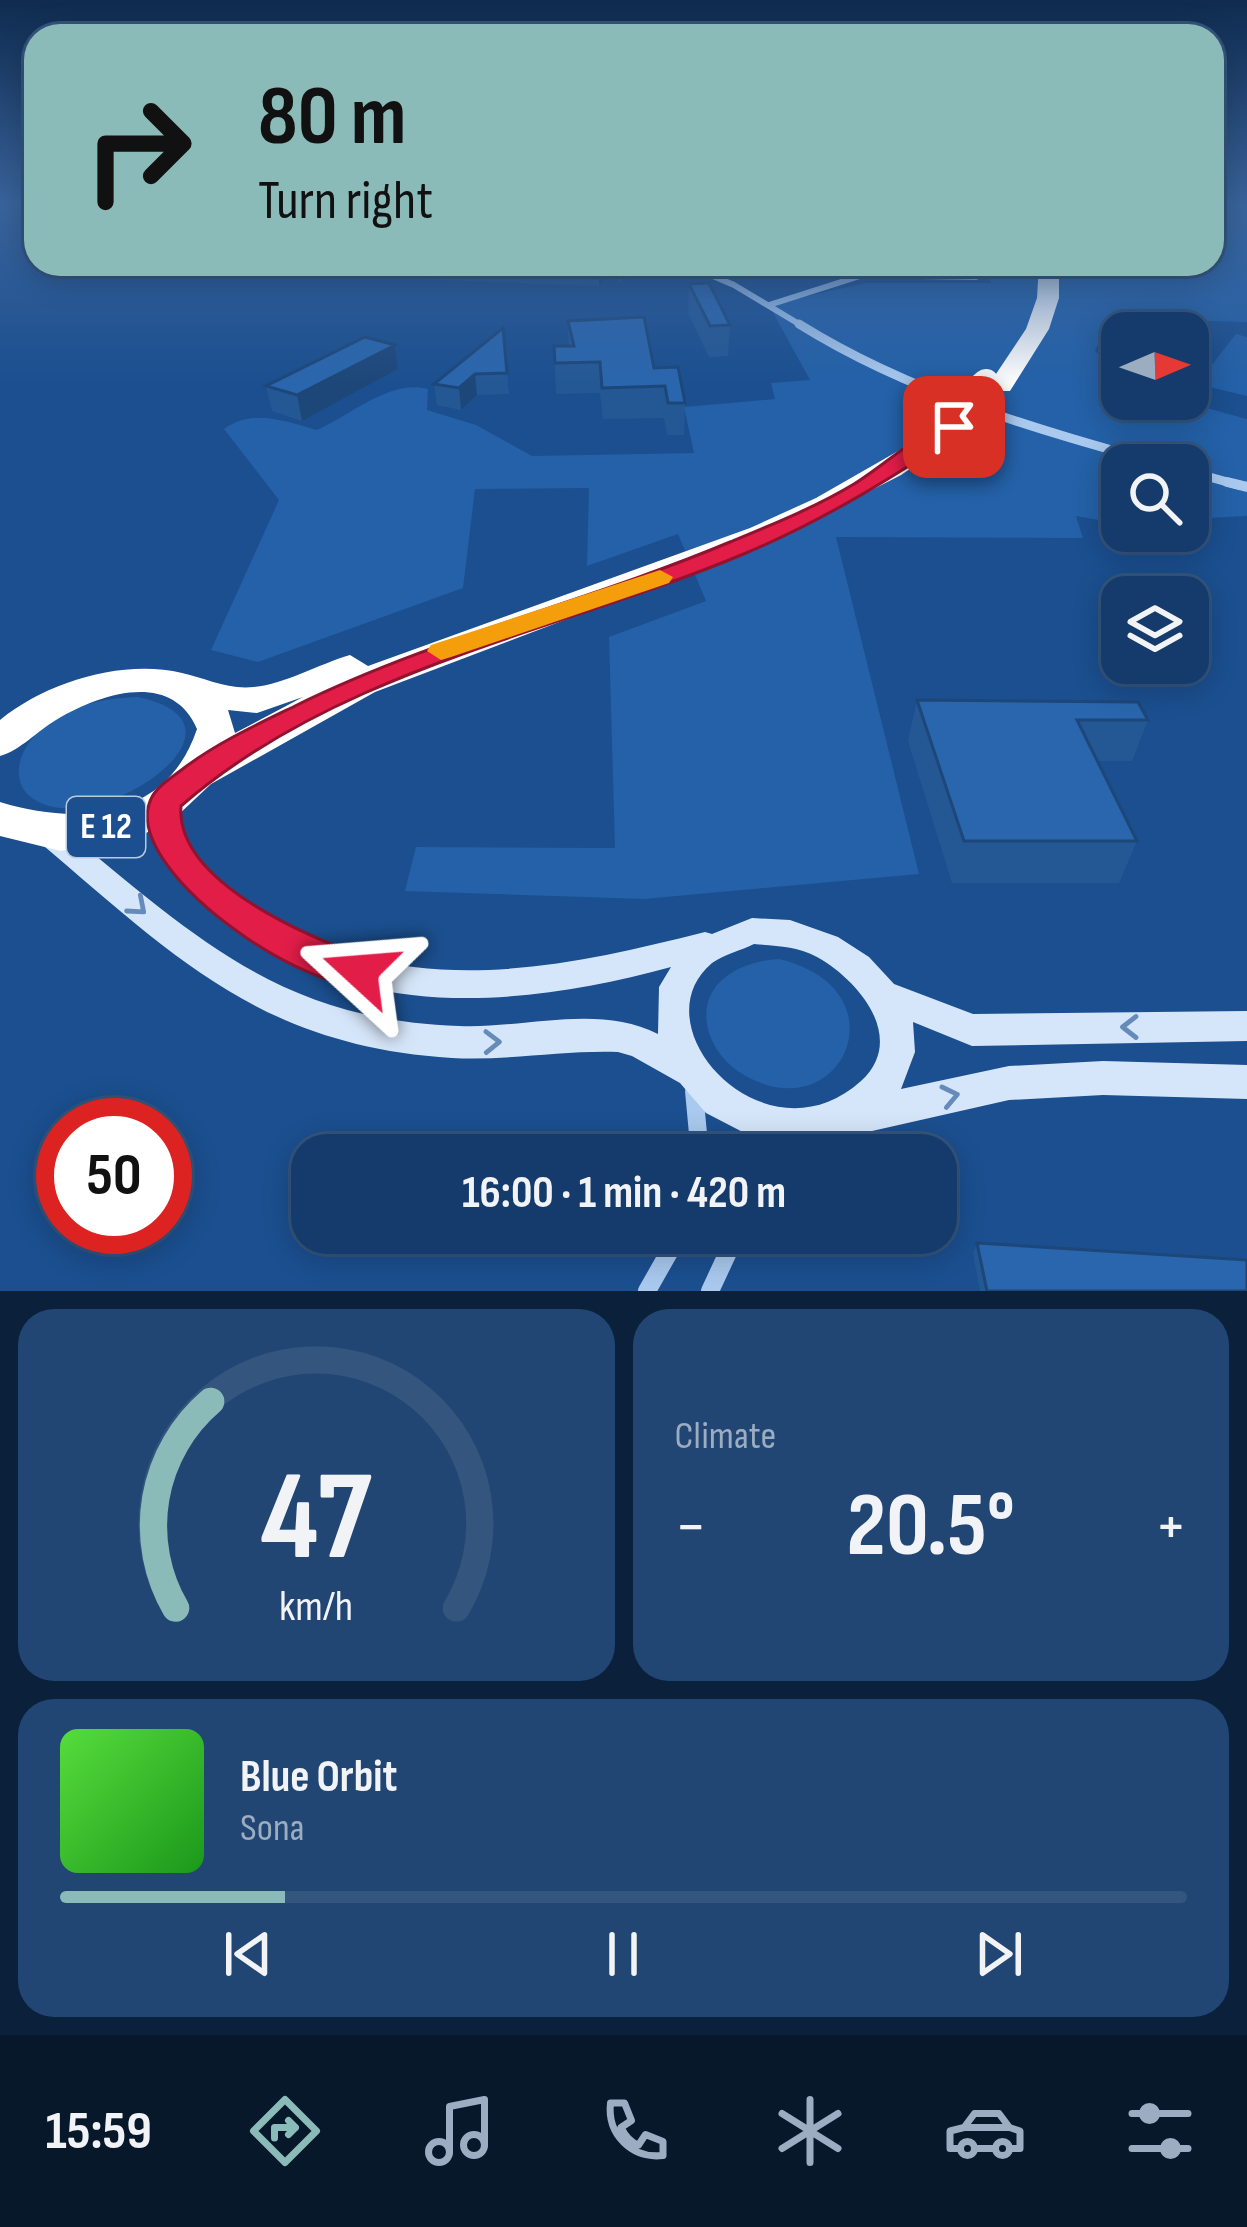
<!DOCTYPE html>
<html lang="en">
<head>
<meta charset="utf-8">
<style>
  body { margin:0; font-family:"Sofia Sans Condensed",sans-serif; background:#214673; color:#f1f3f6; height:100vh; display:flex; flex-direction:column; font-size:45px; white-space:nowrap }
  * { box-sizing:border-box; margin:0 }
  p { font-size:39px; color:#9dadc1 }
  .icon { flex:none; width:66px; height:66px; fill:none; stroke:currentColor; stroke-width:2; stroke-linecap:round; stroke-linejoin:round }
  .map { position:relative; height:1291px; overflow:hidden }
  .drawer { display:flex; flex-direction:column; gap:18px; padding:18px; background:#0b203b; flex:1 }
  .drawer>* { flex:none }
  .top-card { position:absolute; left:24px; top:24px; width:1200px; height:252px; border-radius:36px; box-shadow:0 6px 30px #0003,0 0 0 3px #33557e; background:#8bbbb9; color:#111; overflow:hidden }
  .needle { width:78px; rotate:88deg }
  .fabs { position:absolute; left:1101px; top:312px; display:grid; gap:24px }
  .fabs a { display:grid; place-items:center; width:108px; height:108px; border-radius:24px; background:#143b6b; box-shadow:0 6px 30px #0003,0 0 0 3px #33557e; font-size:60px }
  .speed { position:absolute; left:36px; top:1098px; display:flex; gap:24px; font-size:60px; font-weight:700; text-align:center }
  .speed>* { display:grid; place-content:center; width:156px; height:156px; border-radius:50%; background:#143b6b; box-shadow:0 6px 30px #0003,0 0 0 3px #33557e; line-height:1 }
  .speed .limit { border:18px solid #d22; background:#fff; color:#111 }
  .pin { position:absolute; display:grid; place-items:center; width:102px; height:102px; color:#fff; margin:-51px; border-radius:24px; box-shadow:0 6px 18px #0006 }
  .me { position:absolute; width:132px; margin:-66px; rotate:289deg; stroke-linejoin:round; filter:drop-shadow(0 0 9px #0008) }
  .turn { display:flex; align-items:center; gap:42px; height:252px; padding:0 36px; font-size:54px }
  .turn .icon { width:156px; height:156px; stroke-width:2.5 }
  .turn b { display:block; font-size:84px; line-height:102px }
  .big { font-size:90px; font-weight:700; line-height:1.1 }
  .drawer .card { flex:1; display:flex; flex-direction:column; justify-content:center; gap:18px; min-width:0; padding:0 42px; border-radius:36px; background:#214673 }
  .drawer .dial { align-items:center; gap:0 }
  .dial svg { height:312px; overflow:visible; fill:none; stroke:#33557e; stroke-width:7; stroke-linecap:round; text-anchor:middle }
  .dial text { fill:#f1f3f6; stroke:none }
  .song { display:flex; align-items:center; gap:36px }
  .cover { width:144px; height:144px; border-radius:18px; background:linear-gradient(135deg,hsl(110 70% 55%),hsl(120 70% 35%)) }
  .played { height:12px; border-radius:6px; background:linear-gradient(90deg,#8bbbb9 20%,#33557e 20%) }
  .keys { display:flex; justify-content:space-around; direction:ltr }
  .heat { display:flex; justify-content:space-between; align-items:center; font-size:66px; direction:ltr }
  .drawer .tiles { flex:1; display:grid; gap:18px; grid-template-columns:1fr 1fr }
  .card:last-child { grid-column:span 2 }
  .trip { position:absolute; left:291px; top:1134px; width:666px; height:120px; border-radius:36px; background:#143b6b; box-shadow:0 6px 30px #0003,0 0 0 3px #33557e; font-weight:700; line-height:120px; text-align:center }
  .tabs { display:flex; height:192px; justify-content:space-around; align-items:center; background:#08182b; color:#9dadc1 }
  .tabs .icon { width:84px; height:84px }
  .tabs .active { color:#8bbbb9 }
  .tabs b { font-size:54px; color:#f1f3f6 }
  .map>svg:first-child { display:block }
</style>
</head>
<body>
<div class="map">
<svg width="1247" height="1291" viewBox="0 0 1247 1291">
  <rect width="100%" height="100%" fill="#1b4f8f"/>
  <!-- green -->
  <g fill="#2461a8">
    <path d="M1212,204H1247V322L1110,318L1095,351L1122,376V399H1173L1247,419V516L1188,519V465H1122V524L1076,516L1083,538L836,537L919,874L644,899L405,891L416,847L615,848L609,637L706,601L678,534L587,566L589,488L475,489L463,588L258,662L211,650L279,500L224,429C254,408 284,421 317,430C351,415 390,379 428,389L427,410L476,425L532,456L694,453L684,407L775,399L771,383L810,380L769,305L865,283H991L986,267L977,264H1212Z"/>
    <path d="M1236,334L1247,337V396L1197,384Z"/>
    <path d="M138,697C255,722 128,816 60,808C0,800 11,744 58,717C83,702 110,698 138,697Z"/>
    <path d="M779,959C906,989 842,1132 744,1075C728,1066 715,1051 709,1033C695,985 738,961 779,959Z"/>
  </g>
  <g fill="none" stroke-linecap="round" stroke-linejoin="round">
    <!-- street-far3 -->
    <g stroke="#a9c9ee" stroke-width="6">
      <path d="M685,264L734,285L804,327"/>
      <path d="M769,305L863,275L976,277"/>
    </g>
    <!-- street-far2 -->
    <g stroke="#a9c9ee" stroke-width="9">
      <path d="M799,324C911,394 1039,430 1165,465"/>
      <path d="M1188,471L1238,485"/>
    </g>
    <!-- street-far1 -->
    <path stroke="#a9c9ee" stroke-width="10" d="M1227,482L1247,487"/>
    <!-- street -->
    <g stroke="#a9c9ee" stroke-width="18">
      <path d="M694,1091L700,1155"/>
      <path d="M783,1155L806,1137"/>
      <path d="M647,1291L680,1233"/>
      <path d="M710,1291L737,1233"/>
    </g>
    <!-- secondary -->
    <path fill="#d6e6fa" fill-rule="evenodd" d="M165,792L175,795C183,811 179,830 188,847C203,873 231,892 255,908C396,1003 551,971 705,932L712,934L752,918L790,920L838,937L869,957L894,984L973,1014L1247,1011V1041L972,1046L913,1022L915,1052L901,1089L1009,1066L1103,1061L1247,1065V1099L1103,1095L1009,1100L850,1136L842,1133L807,1146L760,1141L706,1113L680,1083L632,1056L618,1052C563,1050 508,1061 452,1058C261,1046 175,957 38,841L33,833L38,825L48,822L58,825C192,933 276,1020 459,1026C523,1029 598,1003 658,1034L659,987L671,967C527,1006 369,1022 240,931C218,915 195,900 178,878C160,857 141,821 155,795ZM754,944C776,946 797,946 817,957C860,981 907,1039 861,1081C766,1167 636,1027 712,963C723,955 742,950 754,944Z"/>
    <!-- highway -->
    <g fill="#fff" fill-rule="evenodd">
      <path d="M1039,264H1059V298L1049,329L1010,391H992L988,386L1026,329L1037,298Z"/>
      <path d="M954,419L963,421V433L901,475L772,541L375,692L211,784L177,816L146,833L61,851L0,836V802C79,826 167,819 197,729C172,670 101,693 56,720C37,731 21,750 0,756V720C47,682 122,659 182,673C206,678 227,690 254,687C285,684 319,664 350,655L368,666L750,528L816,498ZM303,697L235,733L228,710L257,713Z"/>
    </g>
    <!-- highway-bridge -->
    <path stroke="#fff" stroke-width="26" d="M938,423L986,382"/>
  </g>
  <!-- wall -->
  <g fill="#245895">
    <path d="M414,264H611L599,286L416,279Z"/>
    <path d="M617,264H632L622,283L617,281Z"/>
    <path d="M689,284L730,325L728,356L709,357L688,313Z"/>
    <path d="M568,321L654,368L685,403L684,435H667L664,418L603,419L600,393L556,394L554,346H569Z"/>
    <path d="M503,328L509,394L477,395L461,410L437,405L434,384Z"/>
    <path d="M395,345L398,369L302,421L272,411L266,386Z"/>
    <path d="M917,700L1148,720L1132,761H1097L1137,841L1119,883H952L908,741Z"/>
    <path d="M977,1243L1247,1291H980L973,1253Z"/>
  </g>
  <!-- shaded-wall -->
  <g fill="#1d4779">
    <path d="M599,264H611L599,286Z"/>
    <path d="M622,264H632L622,283Z"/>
    <path d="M395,345L398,369L302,421L297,395Z"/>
    <path d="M475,374L477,395L461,410L459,388Z"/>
  </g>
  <!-- building -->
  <g fill="#2a66ad" stroke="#1d4779" stroke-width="3">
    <path d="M709,283L730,325L710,326L689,284Z"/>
    <path d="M644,317L654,368L678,367L685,403H668L665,386L602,388L600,362L555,363L554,346H574L568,321Z"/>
    <path d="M503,328L507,373L475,374L459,388L434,384Z"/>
    <path d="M365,337L395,345L297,395L266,386Z"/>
    <path d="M917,700L1138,702L1148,720H1077L1137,841H964Z"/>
    <path d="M977,1243L1247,1260V1291H987Z"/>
  </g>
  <!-- one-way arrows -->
  <defs><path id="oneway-chevron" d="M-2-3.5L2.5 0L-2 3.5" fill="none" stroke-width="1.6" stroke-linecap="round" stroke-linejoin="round" transform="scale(3)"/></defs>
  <g stroke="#668bba">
    <use href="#oneway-chevron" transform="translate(138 907) rotate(41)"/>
    <use href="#oneway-chevron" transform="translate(1130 1027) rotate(180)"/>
    <use href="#oneway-chevron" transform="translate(492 1042) rotate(-1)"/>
    <use href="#oneway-chevron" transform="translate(950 1096) rotate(-12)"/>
  </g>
  <!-- sky -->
  <linearGradient id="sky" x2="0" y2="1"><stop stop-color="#0f2b4f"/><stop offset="0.53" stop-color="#39639b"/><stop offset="1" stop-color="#39639b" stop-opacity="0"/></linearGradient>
  <rect width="1247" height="385" fill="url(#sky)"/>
  <!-- route -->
  <path fill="#e11d48" stroke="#92132f" stroke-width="3" d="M954,421L961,423V432C892,478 824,520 746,553C559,632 338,669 181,806C175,883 313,939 373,960L379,971L373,983C316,1003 118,869 151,799C156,787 174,776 184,768C217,743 258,724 295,706C435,637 587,602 730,542C771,525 816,507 854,484C886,464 919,432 954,421Z"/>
  <!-- slow -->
  <path fill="#f59e0b" d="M660,570L673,577L669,583L451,657L441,660L427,651L431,645Z"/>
  <g text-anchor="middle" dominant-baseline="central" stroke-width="12" stroke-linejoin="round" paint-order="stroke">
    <!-- shield labels -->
    <rect fill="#1b4f8f" stroke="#bbcadd" stroke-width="3" x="67" y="797" width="78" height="60" rx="9"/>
    <g font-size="36" font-weight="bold" fill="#fff">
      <text x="106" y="827">E 12</text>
    </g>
  </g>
</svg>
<div class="fabs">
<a><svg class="needle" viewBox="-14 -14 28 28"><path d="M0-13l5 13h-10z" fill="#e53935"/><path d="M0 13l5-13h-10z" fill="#9dadc1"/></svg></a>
<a><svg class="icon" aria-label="search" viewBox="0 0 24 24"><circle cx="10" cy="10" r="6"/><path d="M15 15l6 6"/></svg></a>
<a><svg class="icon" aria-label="layers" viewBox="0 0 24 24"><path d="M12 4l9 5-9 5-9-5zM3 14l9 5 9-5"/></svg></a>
</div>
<div class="speed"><div class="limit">50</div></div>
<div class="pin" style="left:954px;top:427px;background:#d93025"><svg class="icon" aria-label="arrive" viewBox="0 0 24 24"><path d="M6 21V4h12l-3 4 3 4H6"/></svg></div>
<svg class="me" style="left:360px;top:971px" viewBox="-20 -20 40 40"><path d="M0-17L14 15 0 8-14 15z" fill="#e11d48" stroke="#fff" stroke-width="4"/></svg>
<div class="trip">16:00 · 1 min · 420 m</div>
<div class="top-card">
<div class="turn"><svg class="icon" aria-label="right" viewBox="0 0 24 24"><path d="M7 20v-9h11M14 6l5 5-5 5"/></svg><div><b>80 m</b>Turn right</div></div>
</div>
</div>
<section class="drawer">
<div class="tiles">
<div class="card dial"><svg viewBox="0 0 100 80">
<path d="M14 69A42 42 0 1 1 86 69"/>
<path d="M14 69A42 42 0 0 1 23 16" stroke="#8bbbb9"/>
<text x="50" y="56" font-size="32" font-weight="700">47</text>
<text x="50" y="72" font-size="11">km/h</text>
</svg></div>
<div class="card"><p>Climate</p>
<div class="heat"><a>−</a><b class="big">20.5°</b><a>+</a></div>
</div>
<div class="card">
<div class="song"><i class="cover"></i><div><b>Blue Orbit</b><p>Sona</p></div></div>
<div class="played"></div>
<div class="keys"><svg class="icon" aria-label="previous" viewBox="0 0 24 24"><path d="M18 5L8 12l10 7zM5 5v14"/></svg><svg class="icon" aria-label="pause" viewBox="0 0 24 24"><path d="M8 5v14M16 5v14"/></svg><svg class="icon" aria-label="next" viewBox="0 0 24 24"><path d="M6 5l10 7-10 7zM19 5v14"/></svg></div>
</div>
</div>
</section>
<nav class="tabs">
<b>15:59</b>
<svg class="icon active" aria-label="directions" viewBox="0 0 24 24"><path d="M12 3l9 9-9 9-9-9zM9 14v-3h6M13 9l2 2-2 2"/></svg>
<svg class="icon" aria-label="music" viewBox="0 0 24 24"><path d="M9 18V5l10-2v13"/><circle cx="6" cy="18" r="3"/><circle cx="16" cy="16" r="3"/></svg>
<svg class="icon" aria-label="phone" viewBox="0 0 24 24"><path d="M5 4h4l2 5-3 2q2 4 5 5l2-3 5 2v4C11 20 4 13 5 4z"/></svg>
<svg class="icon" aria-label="climate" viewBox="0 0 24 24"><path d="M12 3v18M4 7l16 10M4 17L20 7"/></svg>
<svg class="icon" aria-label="car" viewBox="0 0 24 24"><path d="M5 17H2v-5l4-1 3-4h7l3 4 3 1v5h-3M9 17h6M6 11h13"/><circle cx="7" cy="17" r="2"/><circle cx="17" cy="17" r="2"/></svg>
<svg class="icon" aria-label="filters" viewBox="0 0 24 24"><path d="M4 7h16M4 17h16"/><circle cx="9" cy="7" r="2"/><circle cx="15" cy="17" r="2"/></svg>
</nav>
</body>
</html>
